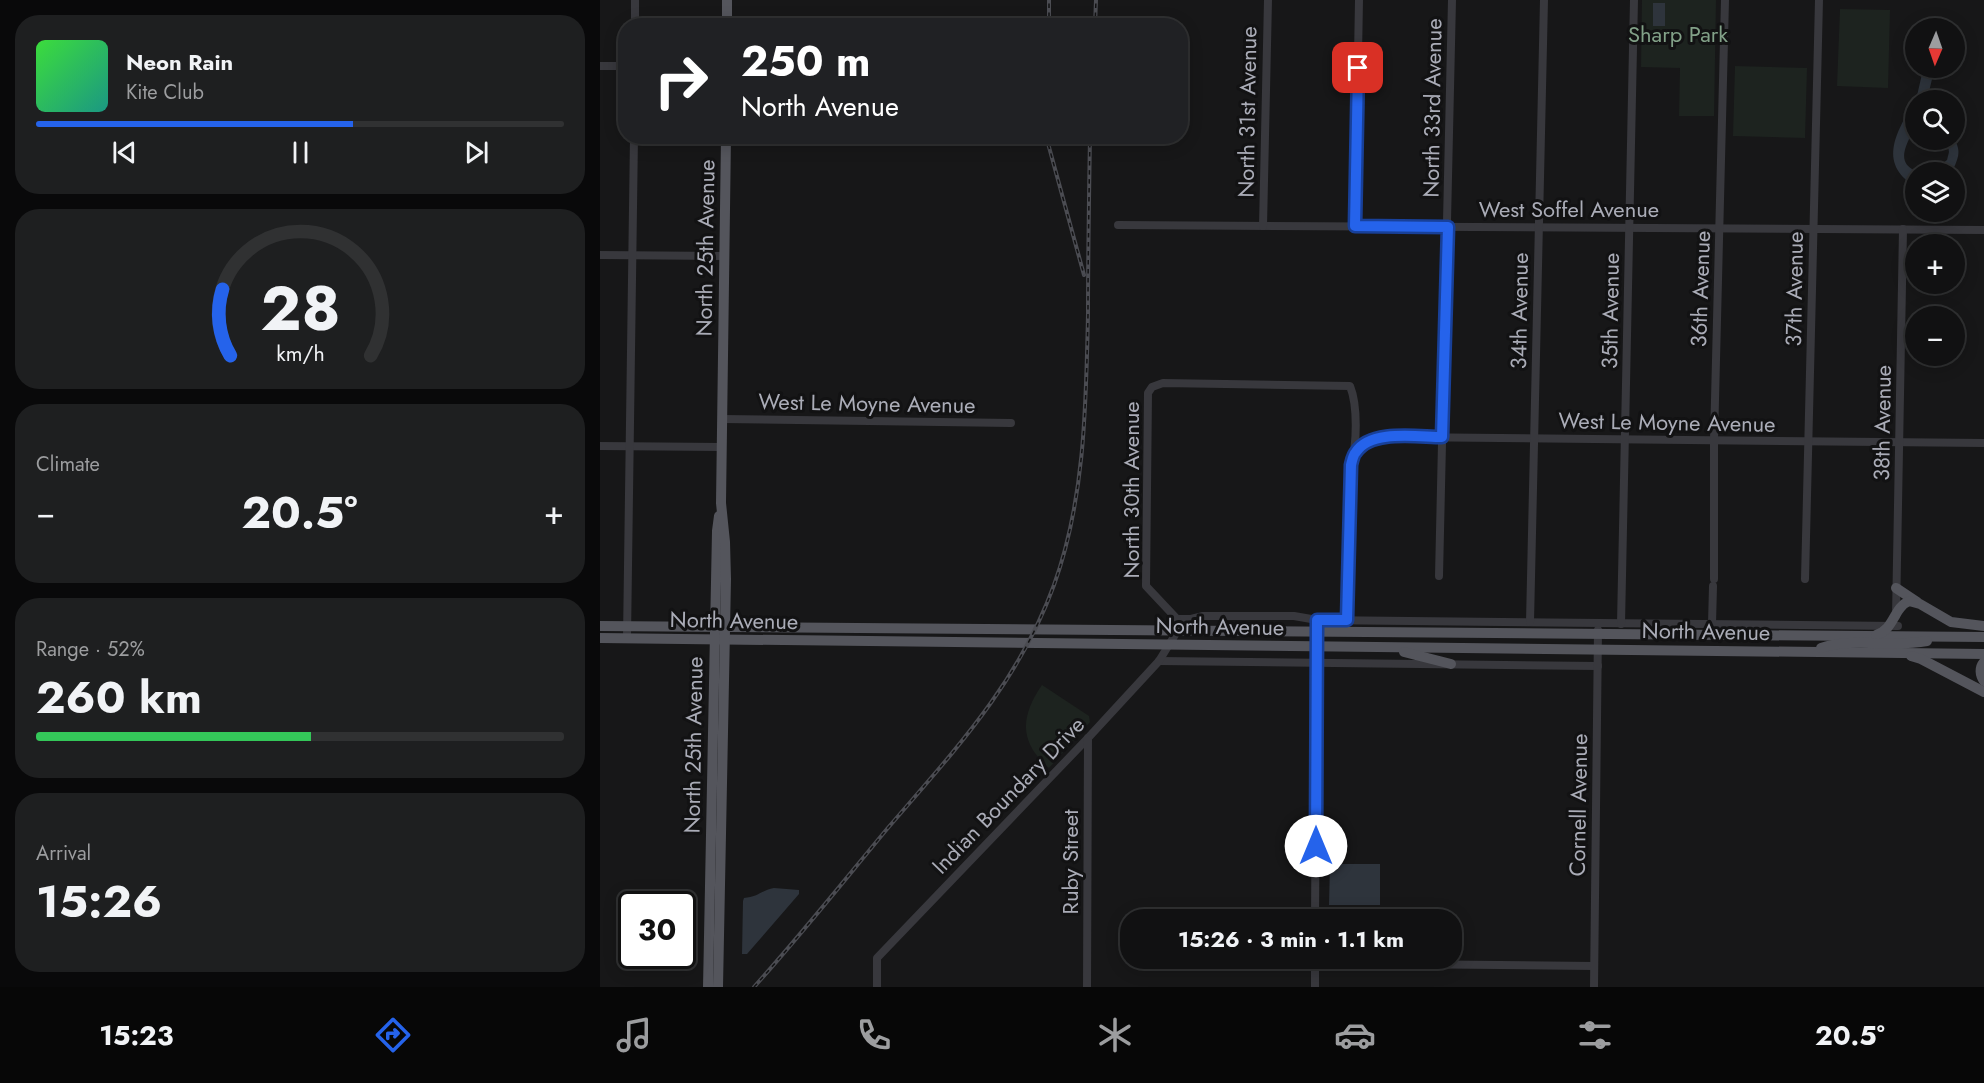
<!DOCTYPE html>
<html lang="en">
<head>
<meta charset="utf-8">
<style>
  body { margin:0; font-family:Jost,sans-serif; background:#1e1f20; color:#f1f3f6; height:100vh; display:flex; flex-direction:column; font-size:22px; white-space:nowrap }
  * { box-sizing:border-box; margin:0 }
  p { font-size:20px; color:#9c9d9f }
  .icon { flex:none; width:33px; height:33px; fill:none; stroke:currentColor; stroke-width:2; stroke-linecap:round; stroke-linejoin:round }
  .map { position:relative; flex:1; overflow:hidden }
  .side { display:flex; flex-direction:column; gap:15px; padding:15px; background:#09090a; width:600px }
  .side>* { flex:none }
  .top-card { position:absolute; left:18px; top:18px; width:570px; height:126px; border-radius:24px; box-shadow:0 3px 15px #0003,0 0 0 2px #303132; background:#202124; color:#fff; overflow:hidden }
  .needle { width:39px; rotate:182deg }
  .controls { position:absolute; left:1305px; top:18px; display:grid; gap:12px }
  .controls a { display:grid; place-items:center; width:60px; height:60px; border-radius:50%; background:#111112; box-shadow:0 3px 15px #0003,0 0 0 2px #303132; font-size:30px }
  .speed { position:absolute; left:18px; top:891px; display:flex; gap:12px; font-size:30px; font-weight:700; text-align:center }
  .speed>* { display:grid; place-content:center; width:78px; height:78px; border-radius:50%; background:#111112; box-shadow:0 3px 15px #0003,0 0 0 2px #303132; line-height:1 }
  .speed .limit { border:3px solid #111; border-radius:9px; background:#fff; color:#111 }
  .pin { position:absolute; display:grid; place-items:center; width:51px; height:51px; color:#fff; margin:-26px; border-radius:12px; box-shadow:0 3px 9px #0006 }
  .me { position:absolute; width:66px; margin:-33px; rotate:0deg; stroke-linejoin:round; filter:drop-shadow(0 0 4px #0008) }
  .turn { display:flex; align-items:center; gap:21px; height:126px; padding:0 24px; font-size:27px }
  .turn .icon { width:78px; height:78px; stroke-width:2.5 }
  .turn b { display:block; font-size:42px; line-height:51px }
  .big { font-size:45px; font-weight:700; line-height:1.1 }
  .side .tile { flex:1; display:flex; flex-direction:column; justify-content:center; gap:9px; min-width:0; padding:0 21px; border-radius:24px; background:#1e1f20 }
  .side .dial { align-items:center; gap:0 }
  .dial svg { height:156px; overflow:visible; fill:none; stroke:#303132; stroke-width:7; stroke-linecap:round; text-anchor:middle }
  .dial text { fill:#f1f3f6; stroke:none }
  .song { display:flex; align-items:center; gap:18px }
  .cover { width:72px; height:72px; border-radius:9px; background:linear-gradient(135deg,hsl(120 70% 55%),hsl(170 70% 35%)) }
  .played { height:6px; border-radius:3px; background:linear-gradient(90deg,#2563eb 60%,#303132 60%) }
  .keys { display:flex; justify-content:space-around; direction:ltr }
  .heat { display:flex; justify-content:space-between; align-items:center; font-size:33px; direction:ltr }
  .charge { height:9px; border-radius:4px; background:linear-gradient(90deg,#34c759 52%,#303132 0) }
  .trip { position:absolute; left:520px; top:909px; width:342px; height:60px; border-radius:24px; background:#111112; box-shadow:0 3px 15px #0003,0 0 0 2px #303132; font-weight:700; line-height:60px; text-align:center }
  .tab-bar { display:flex; height:96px; justify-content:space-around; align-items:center; background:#070707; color:#9c9d9f }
  .tab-bar .icon { width:42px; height:42px }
  .tab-bar .on { color:#2563eb }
  .tab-bar b { font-size:27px; color:#f1f3f6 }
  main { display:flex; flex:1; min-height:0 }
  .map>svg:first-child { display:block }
</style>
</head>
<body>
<main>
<section class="side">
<div class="tile">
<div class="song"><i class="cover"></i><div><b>Neon Rain</b><p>Kite Club</p></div></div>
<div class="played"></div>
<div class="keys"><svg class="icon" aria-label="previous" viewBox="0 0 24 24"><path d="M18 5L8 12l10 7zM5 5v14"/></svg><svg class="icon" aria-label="pause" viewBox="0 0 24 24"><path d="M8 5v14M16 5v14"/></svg><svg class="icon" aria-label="next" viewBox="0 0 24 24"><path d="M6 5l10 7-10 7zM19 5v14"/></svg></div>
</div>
<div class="tile dial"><svg viewBox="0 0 100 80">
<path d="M14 69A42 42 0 1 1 86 69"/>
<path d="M14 69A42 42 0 0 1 10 35" stroke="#2563eb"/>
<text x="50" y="56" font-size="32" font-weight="700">28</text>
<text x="50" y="72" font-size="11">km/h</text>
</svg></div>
<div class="tile"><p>Climate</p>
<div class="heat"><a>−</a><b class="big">20.5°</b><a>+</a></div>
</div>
<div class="tile"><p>Range · 52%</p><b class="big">260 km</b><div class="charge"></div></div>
<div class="tile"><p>Arrival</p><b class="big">15:26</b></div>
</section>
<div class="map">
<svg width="1384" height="987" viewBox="0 0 1384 987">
  <rect width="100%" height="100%" fill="#171718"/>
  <!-- green -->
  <g fill="#1d231f">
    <path d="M1042,0H1116L1114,116H1079L1080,68L1041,67Z"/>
    <path d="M1240,9L1290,10L1288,88L1237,86Z"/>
    <path d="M1135,66L1207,68L1205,138L1133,136Z"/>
    <path d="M442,685L489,716L490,722L449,768C419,742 420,717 442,685Z"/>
  </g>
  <!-- water -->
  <g fill="#2e343c">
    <rect x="1053" y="3" width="12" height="23"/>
    <path d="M1321,68H1332L1333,75L1327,100H1316L1322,74Z"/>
    <path d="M1315,101C1316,107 1316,115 1316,121C1313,138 1290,161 1318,172H1316L1315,186C1276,163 1298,129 1315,101Z"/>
    <path d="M1354,139C1362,151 1358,159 1352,172H1318L1339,166L1347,160L1349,152L1347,140Z"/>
    <path d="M730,864H780V905H729Z"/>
    <path d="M174,888L199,890V894L147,954H142L143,901L144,898C158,897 162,890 174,888Z"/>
  </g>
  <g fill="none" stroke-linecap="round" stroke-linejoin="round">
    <!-- minor -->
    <g stroke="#38383d" stroke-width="8">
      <path d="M35,26V0"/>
      <path d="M0,66H26"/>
      <path d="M518,225L1384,230"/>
      <path d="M663,226L668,0"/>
      <path d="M755,227L759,0"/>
      <path d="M0,255L124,256"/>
      <path d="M122,419L411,423"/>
      <path d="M0,446L122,447"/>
      <path d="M755,453C769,437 777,437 798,437L1384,443"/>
      <path d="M839,576L852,0"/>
      <path d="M1114,579V440L1125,0"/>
      <path d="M1205,579L1219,0"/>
      <path d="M1296,616L1303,229"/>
      <path d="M577,619H591L603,616H694L717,620L1298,626"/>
      <path d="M930,622L944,0"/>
      <path d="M1021,624L1034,0"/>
      <path d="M1112,624L1113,586"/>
      <path d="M27,638L34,136"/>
      <path d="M559,661L998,666"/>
      <path d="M715,920L717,626"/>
      <path d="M791,964L994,966"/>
      <path d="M277,987V958L488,738L559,661L578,630L577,619L546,586L548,393L552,387L563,383L750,386C758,406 757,444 751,465L747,620"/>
      <path d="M487,987L488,738"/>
      <path d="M715,987V958"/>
      <path d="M994,987L998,630"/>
    </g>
    <!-- major -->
    <g stroke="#54555c" stroke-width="10">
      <path d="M127,26V0"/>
      <path d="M1296,588L1317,602"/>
      <path d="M0,626L1384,637"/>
      <path d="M1276,635C1295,629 1293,608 1309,601L1320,604L1351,622L1384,626"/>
      <path d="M0,638L1384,654"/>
      <path d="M1221,648C1254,637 1292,648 1327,641"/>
      <path d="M804,652L851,664"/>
      <path d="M1311,656L1321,659L1384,692"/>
      <path d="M1384,662C1379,668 1380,675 1384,681"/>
      <path d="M108,987L117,531L119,516"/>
      <path d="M118,987L126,579L125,542L121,503L126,136"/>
    </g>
    <defs>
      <g id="rail">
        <path d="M449,26V0"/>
        <path d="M495,26L496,0"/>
        <path d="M446,136L484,275"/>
        <path d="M154,987C200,936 243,882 287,829C354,751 418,684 454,585C485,499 486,405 488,314C488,255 489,196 490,136"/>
      </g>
    </defs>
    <!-- rail casing -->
    <use href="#rail" stroke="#4b4c52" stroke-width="4"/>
    <!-- rail -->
    <use href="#rail" stroke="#121213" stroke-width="1.5" stroke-dasharray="4.5" stroke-linecap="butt"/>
  </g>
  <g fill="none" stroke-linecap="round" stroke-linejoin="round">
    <defs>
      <path id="route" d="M716,846L717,620H747L751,465C752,461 753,455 756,452C771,429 818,437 842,437L848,227L755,226L758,68"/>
    </defs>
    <!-- route casing -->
    <use href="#route" stroke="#184099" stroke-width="15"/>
    <!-- route -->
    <use href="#route" stroke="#2563eb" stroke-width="10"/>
  </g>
  <g text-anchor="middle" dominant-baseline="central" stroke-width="6" stroke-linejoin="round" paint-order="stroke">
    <!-- park labels -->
    <g font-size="22" fill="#82a188" stroke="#121213">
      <text x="1078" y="34">Sharp Park</text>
    </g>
    <!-- street labels -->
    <g font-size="22" fill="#aaacb7" stroke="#121213">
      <text transform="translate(832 108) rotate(-89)">North 33rd Avenue</text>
      <text transform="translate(647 112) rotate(-89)">North 31st Avenue</text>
      <text x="969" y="209">West Soffel Avenue</text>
      <text transform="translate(105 248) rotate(-89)">North 25th Avenue</text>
      <text transform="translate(1100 289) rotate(-88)">36th Avenue</text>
      <text transform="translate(1194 289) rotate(-89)">37th Avenue</text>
      <text transform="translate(919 311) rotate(-89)">34th Avenue</text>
      <text transform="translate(1010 311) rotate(-89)">35th Avenue</text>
      <text transform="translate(267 403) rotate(1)">West Le Moyne Avenue</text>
      <text transform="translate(1067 422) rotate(1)">West Le Moyne Avenue</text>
      <text transform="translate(1282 423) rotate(-89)">38th Avenue</text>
      <text transform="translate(531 490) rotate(-90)">North 30th Avenue</text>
      <text transform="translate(134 620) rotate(1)">North Avenue</text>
      <text transform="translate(620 626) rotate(1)">North Avenue</text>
      <text transform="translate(1106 631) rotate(1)">North Avenue</text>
      <text transform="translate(93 745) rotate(-89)">North 25th Avenue</text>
      <text transform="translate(408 795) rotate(-46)">Indian Boundary Drive</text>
      <text transform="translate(978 805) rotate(-89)">Cornell Avenue</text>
      <text transform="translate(470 862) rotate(-90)">Ruby Street</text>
    </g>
  </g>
</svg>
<div class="controls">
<a><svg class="needle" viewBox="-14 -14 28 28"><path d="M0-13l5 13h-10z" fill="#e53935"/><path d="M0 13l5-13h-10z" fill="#9c9d9f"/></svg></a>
<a><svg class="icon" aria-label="search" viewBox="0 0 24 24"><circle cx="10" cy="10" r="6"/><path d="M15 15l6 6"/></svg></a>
<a><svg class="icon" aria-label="layers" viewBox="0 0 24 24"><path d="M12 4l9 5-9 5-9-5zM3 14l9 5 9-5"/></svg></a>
<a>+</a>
<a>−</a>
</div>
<div class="speed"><div class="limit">30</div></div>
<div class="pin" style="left:758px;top:68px;background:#d93025"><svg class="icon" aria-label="arrive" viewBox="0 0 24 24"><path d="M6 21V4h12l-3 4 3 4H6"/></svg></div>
<svg class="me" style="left:716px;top:846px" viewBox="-20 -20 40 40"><circle r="19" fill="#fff"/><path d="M0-13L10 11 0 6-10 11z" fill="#2563eb"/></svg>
<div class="trip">15:26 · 3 min · 1.1 km</div>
<div class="top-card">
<div class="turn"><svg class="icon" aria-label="right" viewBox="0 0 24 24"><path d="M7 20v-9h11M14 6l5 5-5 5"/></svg><div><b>250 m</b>North Avenue</div></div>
</div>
</div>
</main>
<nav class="tab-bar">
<b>15:23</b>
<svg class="icon on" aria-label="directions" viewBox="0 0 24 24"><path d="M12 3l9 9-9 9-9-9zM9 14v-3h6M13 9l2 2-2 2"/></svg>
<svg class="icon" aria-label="music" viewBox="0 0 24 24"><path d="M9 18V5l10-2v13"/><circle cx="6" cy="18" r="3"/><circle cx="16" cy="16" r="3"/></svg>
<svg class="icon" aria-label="phone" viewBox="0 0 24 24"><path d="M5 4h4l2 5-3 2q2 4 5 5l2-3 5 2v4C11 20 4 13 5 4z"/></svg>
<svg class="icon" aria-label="climate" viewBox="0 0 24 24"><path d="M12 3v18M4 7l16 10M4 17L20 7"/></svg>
<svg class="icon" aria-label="car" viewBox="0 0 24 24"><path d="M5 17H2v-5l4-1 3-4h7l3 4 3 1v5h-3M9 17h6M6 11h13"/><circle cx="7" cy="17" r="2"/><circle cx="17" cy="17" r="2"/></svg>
<svg class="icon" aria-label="filters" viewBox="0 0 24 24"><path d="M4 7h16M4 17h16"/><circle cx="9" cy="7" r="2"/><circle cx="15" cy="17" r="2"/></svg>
<b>20.5°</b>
</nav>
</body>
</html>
